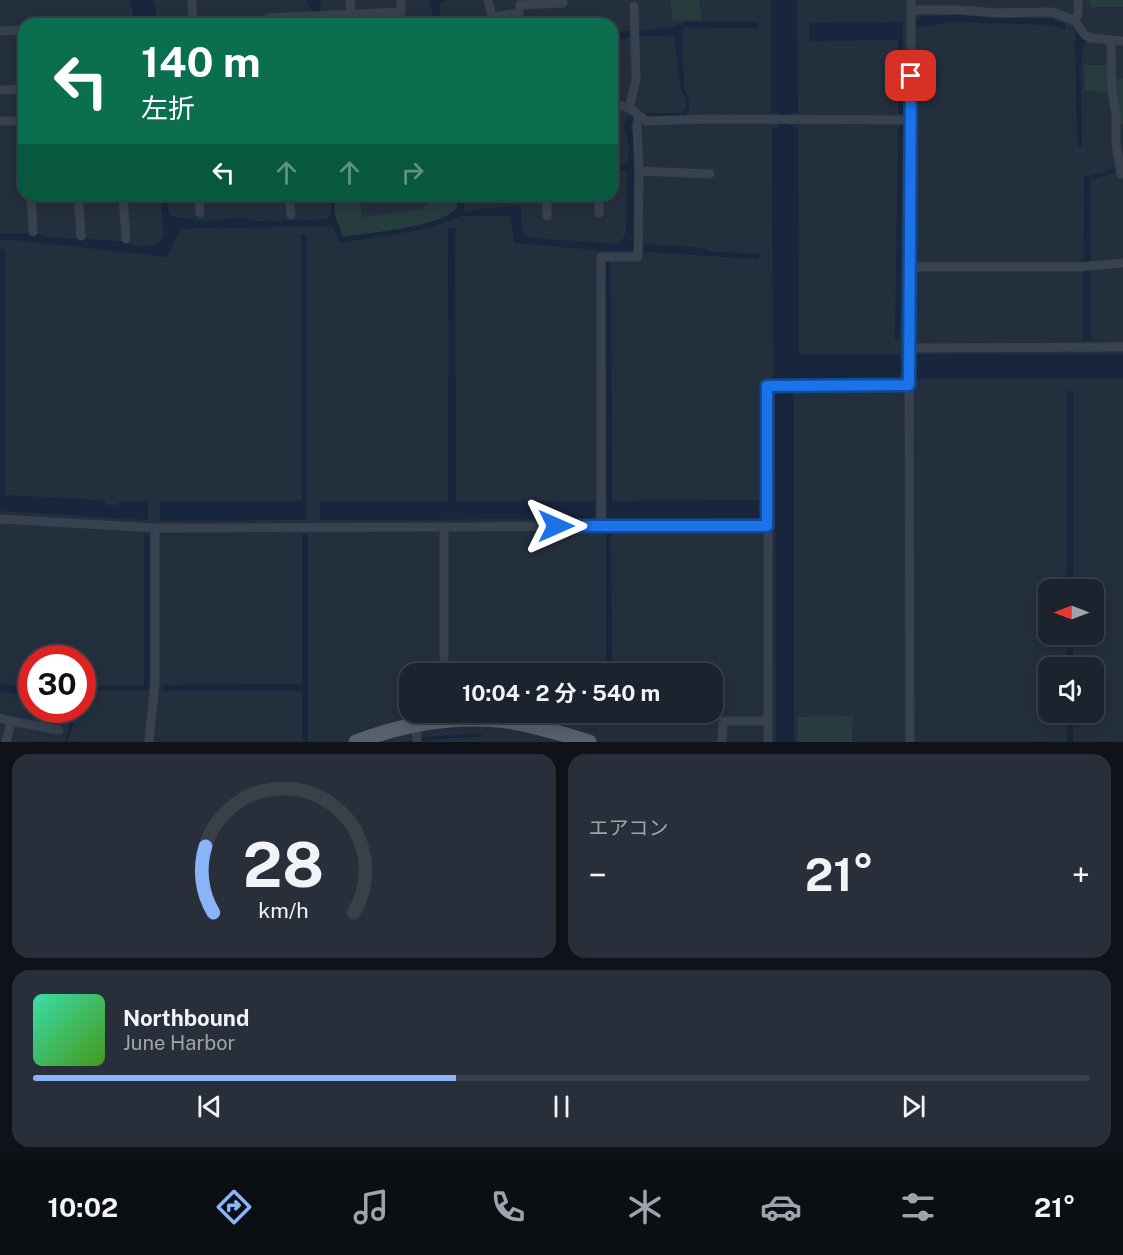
<!DOCTYPE html>
<html lang="ja">
<head>
<meta charset="utf-8">
<style>
  body { margin:0; font-family:"Public Sans","Noto Sans JP",sans-serif; background:#282f3a; color:#f1f3f6; height:100vh; display:flex; flex-direction:column; font-size:22px; white-space:nowrap }
  * { box-sizing:border-box; margin:0 }
  p { font-size:20px; color:#a0a4aa }
  .icon { flex:none; width:33px; height:33px; fill:none; stroke:currentColor; stroke-width:2; stroke-linecap:round; stroke-linejoin:round }
  .map { position:relative; height:742px; overflow:hidden }
  .details { display:flex; flex-direction:column; gap:12px; padding:12px; background:#0f1319; flex:1 }
  .details>* { flex:none }
  .banner { position:absolute; left:18px; top:18px; width:600px; height:183px; border-radius:18px; box-shadow:0 3px 15px #0003,0 0 0 2px #39404a; background:#0b6e4f; color:#fff; overflow:hidden }
  .needle { width:39px; rotate:270deg }
  .fabs { position:absolute; left:1038px; top:579px; display:grid; gap:12px }
  .fabs a { display:grid; place-items:center; width:66px; height:66px; border-radius:12px; background:#1b232e; box-shadow:0 3px 15px #0003,0 0 0 2px #39404a; font-size:30px }
  .speed { position:absolute; left:18px; top:645px; display:flex; gap:12px; font-size:30px; font-weight:700; text-align:center }
  .speed>* { display:grid; place-content:center; width:78px; height:78px; border-radius:50%; background:#1b232e; box-shadow:0 3px 15px #0003,0 0 0 2px #39404a; line-height:1 }
  .speed .limit { border:9px solid #d22; background:#fff; color:#111 }
  .pin { position:absolute; display:grid; place-items:center; width:51px; height:51px; color:#fff; margin:-26px; border-radius:12px; box-shadow:0 3px 9px #0006 }
  .me { position:absolute; width:66px; margin:-33px; rotate:90deg; stroke-linejoin:round; filter:drop-shadow(0 0 4px #0008) }
  .turn { display:flex; align-items:center; gap:21px; height:126px; padding:0 24px; font-size:27px }
  .turn .icon { width:78px; height:78px; stroke-width:2.5 }
  .turn b { display:block; font-size:42px; line-height:51px }
  .lanes { display:flex; align-items:center; height:57px; padding:0 24px; background:#0003; justify-content:center; gap:30px; direction:ltr }
  .lanes .off { opacity:.35 }
  .big { font-size:45px; font-weight:700; line-height:1.1 }
  .details .widget { flex:1; display:flex; flex-direction:column; justify-content:center; gap:9px; min-width:0; padding:0 21px; border-radius:18px; background:#282f3a }
  .details .dial { align-items:center; gap:0 }
  .dial svg { height:156px; overflow:visible; fill:none; stroke:#39404a; stroke-width:7; stroke-linecap:round; text-anchor:middle }
  .dial text { fill:#f1f3f6; stroke:none }
  .song { display:flex; align-items:center; gap:18px }
  .cover { width:72px; height:72px; border-radius:9px; background:linear-gradient(135deg,hsl(160 70% 55%),hsl(100 70% 35%)) }
  .played { height:6px; border-radius:3px; background:linear-gradient(90deg,#8ab4f8 40%,#39404a 40%) }
  .keys { display:flex; justify-content:space-around; direction:ltr }
  .heat { display:flex; justify-content:space-between; align-items:center; font-size:33px; direction:ltr }
  .details .tiles { flex:1; display:grid; gap:12px; grid-template-columns:1fr 1fr }
  .widget:last-child { grid-column:span 2 }
  .trip { position:absolute; left:399px; top:663px; width:324px; height:60px; border-radius:18px; background:#1b232e; box-shadow:0 3px 15px #0003,0 0 0 2px #39404a; font-weight:700; line-height:60px; text-align:center }
  .tab-bar { display:flex; height:96px; justify-content:space-around; align-items:center; background:#0b0e12; color:#a0a4aa }
  .tab-bar .icon { width:42px; height:42px }
  .tab-bar .active { color:#8ab4f8 }
  .tab-bar b { font-size:27px; color:#f1f3f6 }
  .map>svg:first-child { display:block }
</style>
</head>
<body>
<div class="map">
<svg width="1123" height="742" viewBox="0 0 1123 742">
  <rect width="100%" height="100%" fill="#242f3e"/>
  <!-- green -->
  <g fill="#263c3f">
    <path d="M670,0H699L702,19L673,21Z"/>
    <rect x="1090" y="0" width="33" height="7"/>
    <path d="M1084,65H1108L1109,92L1085,90Z"/>
    <path d="M1115,79H1123V124H1120Z"/>
    <path d="M335,195H359L362,217L423,209L429,201L448,195H456L457,208C442,227 368,233 342,237L335,216Z"/>
    <path d="M853,716L852,742H797L798,717Z"/>
  </g>
  <!-- water -->
  <g fill="#17263c">
    <path d="M130,0H153L156,6V24H135Z"/>
    <path d="M307,0H321L320,10L321,24H315L313,11L308,6Z"/>
    <path d="M429,0H447L439,3L442,24H435L434,22Z"/>
    <path d="M771,0H797L798,113H790V126L798,127L799,354H900V361H916L917,354H1123V379H917L916,372H900V379L773,380L772,127H779V113H771Z"/>
    <path d="M959,15L1000,18L1051,19L1065,24L1066,30L1052,25L948,22L922,27L917,26L916,19L923,16Z"/>
    <path d="M685,22H758V29L685,27L682,31L684,88L689,100V109L684,117L653,118L649,116L633,119L631,126L634,138L635,171V246L633,251H599L595,250L514,243L511,216H461L428,229L339,243L333,227L329,226L180,229L167,257L25,241L0,240V233H38L43,237L123,241L140,247L157,244L162,239L164,233L160,195H167L169,213L171,216L203,221L242,217L259,221L327,219L331,215V195H335V216L343,237C368,233 442,227 457,208V195H463L464,206L466,212L479,209L517,206L521,209L522,231L529,238L620,244L626,232L627,175L625,170H612V165L625,164L628,162C628,157 629,151 629,146C627,134 621,127 628,116L648,113H682L686,107L685,97L681,91L674,38L672,35L638,37L637,35L630,36L625,39L612,38V33L629,31L630,33L638,31L669,28Z"/>
    <path d="M903,22V114H898V40L809,41V23Z"/>
    <path d="M1075,31L1085,40L1081,64L1082,146L1079,147L1077,142Z"/>
    <path d="M903,125L900,340H895L898,126Z"/>
    <path d="M1084,175H1087L1090,179L1091,341H1083Z"/>
    <path d="M448,228H455L456,501H595V519L320,520V502L448,501Z"/>
    <path d="M301,234H306L307,520L160,521V502L302,501Z"/>
    <path d="M644,244L704,248L708,251L759,254V259L643,252Z"/>
    <path d="M0,249H5V495L104,500L106,505H117L120,501L148,502V520L0,511Z"/>
    <path d="M606,264H611L612,501L760,500L761,518L607,519Z"/>
    <path d="M1067,391H1073V590L1067,589Z"/>
    <path d="M775,393H794V742H776Z"/>
    <path d="M302,534H308V742H302V691H162V685L302,684Z"/>
    <path d="M606,534H611L612,674L606,673Z"/>
    <path d="M144,535H149V690H83V686H144Z"/>
    <rect x="1067" y="635" width="6" height="32"/>
    <path d="M0,684L24,686L23,695L0,691Z"/>
    <rect x="1067" y="713" width="6" height="29"/>
  </g>
  <g fill="none" stroke-linecap="round" stroke-linejoin="round">
    <!-- stream -->
    <g stroke="#17263c" stroke-width="3">
      <path d="M1089,178L1117,170"/>
      <path d="M608,251V264"/>
      <path d="M66,742L72,723"/>
      <path d="M410,742L430,738L480,735"/>
    </g>
    <!-- minor -->
    <g stroke="#38414e" stroke-width="9">
      <path d="M192,0L193,24"/>
      <path d="M350,0L351,14"/>
      <path d="M488,0L494,24"/>
      <path d="M911,10H960L997,13L1053,12L1075,21L1085,35L1091,38L1123,41"/>
      <path d="M492,17L519,13L520,5L563,3"/>
      <path d="M1075,21L1078,14V0"/>
      <path d="M269,24V18L401,12V0"/>
      <path d="M0,31L24,30"/>
      <path d="M1111,41L1112,91L1116,114V143L1121,174"/>
      <path d="M0,90L24,89"/>
      <path d="M612,104C627,105 635,112 646,121L708,119L911,120"/>
      <path d="M629,108L636,80L634,6"/>
      <path d="M0,121H24"/>
      <path d="M639,171L710,174"/>
      <path d="M31,195L33,232"/>
      <path d="M78,195L81,236"/>
      <path d="M123,195L126,239"/>
      <path d="M199,195L200,213"/>
      <path d="M289,195L291,215"/>
      <path d="M517,195H527"/>
      <path d="M547,195V216"/>
      <path d="M599,195V213"/>
      <path d="M910,267H1080L1123,263"/>
      <path d="M909,348L1123,347"/>
      <path d="M0,519L155,528L767,526V386L909,385"/>
      <path d="M601,526V257H638L639,171L637,125L639,116"/>
      <path d="M767,526L768,531V742"/>
      <path d="M444,527V674"/>
      <path d="M0,718L11,721L6,742"/>
      <path d="M11,721L59,730"/>
      <path d="M416,725L417,742"/>
      <path d="M149,742L155,683V528"/>
      <path d="M722,742L723,721H768"/>
      <path d="M910,742L909,385L911,120V0"/>
    </g>
    <!-- primary -->
    <path stroke="#56606e" stroke-width="15" d="M356,742C404,724 456,715 507,721C534,725 563,734 589,742"/>
  </g>
  <g fill="none" stroke-linecap="round" stroke-linejoin="round">
    <defs>
      <path id="route" d="M556,526H767V386L909,385L911,76"/>
    </defs>
    <!-- route casing -->
    <use href="#route" stroke="#114b97" stroke-width="15"/>
    <!-- route -->
    <use href="#route" stroke="#1a73e8" stroke-width="10"/>
  </g>
</svg>
<div class="fabs">
<a><svg class="needle" viewBox="-14 -14 28 28"><path d="M0-13l5 13h-10z" fill="#e53935"/><path d="M0 13l5-13h-10z" fill="#a0a4aa"/></svg></a>
<a><svg class="icon" aria-label="sound" viewBox="0 0 24 24"><path d="M4 9h4l5-4v14l-5-4H4zM17 9q2 3 0 6"/></svg></a>
</div>
<div class="speed"><div class="limit">30</div></div>
<div class="pin" style="left:911px;top:76px;background:#d93025"><svg class="icon" aria-label="arrive" viewBox="0 0 24 24"><path d="M6 21V4h12l-3 4 3 4H6"/></svg></div>
<svg class="me" style="left:556px;top:526px" viewBox="-20 -20 40 40"><path d="M0-17L14 15 0 8-14 15z" fill="#1a73e8" stroke="#fff" stroke-width="4"/></svg>
<div class="trip">10:04 · 2 分 · 540 m</div>
<div class="banner">
<div class="turn"><svg class="icon" aria-label="left" viewBox="0 0 24 24"><path d="M17 20v-9H6M10 6l-5 5 5 5"/></svg><div><b>140 m</b>左折</div></div>
<div class="lanes"><svg class="icon" aria-label="left" viewBox="0 0 24 24"><path d="M17 20v-9H6M10 6l-5 5 5 5"/></svg><svg class="icon off" aria-label="ahead" viewBox="0 0 24 24"><path d="M12 20V5M6 11l6-6 6 6"/></svg><svg class="icon off" aria-label="ahead" viewBox="0 0 24 24"><path d="M12 20V5M6 11l6-6 6 6"/></svg><svg class="icon off" aria-label="right" viewBox="0 0 24 24"><path d="M7 20v-9h11M14 6l5 5-5 5"/></svg></div>
</div>
</div>
<section class="details">
<div class="tiles">
<div class="widget dial"><svg viewBox="0 0 100 80">
<path d="M14 69A42 42 0 1 1 86 69"/>
<path d="M14 69A42 42 0 0 1 10 35" stroke="#8ab4f8"/>
<text x="50" y="56" font-size="32" font-weight="700">28</text>
<text x="50" y="72" font-size="11">km/h</text>
</svg></div>
<div class="widget"><p>エアコン</p>
<div class="heat"><a>−</a><b class="big">21°</b><a>+</a></div>
</div>
<div class="widget">
<div class="song"><i class="cover"></i><div><b>Northbound</b><p>June Harbor</p></div></div>
<div class="played"></div>
<div class="keys"><svg class="icon" aria-label="previous" viewBox="0 0 24 24"><path d="M18 5L8 12l10 7zM5 5v14"/></svg><svg class="icon" aria-label="pause" viewBox="0 0 24 24"><path d="M8 5v14M16 5v14"/></svg><svg class="icon" aria-label="next" viewBox="0 0 24 24"><path d="M6 5l10 7-10 7zM19 5v14"/></svg></div>
</div>
</div>
</section>
<nav class="tab-bar">
<b>10:02</b>
<svg class="icon active" aria-label="directions" viewBox="0 0 24 24"><path d="M12 3l9 9-9 9-9-9zM9 14v-3h6M13 9l2 2-2 2"/></svg>
<svg class="icon" aria-label="music" viewBox="0 0 24 24"><path d="M9 18V5l10-2v13"/><circle cx="6" cy="18" r="3"/><circle cx="16" cy="16" r="3"/></svg>
<svg class="icon" aria-label="phone" viewBox="0 0 24 24"><path d="M5 4h4l2 5-3 2q2 4 5 5l2-3 5 2v4C11 20 4 13 5 4z"/></svg>
<svg class="icon" aria-label="climate" viewBox="0 0 24 24"><path d="M12 3v18M4 7l16 10M4 17L20 7"/></svg>
<svg class="icon" aria-label="car" viewBox="0 0 24 24"><path d="M5 17H2v-5l4-1 3-4h7l3 4 3 1v5h-3M9 17h6M6 11h13"/><circle cx="7" cy="17" r="2"/><circle cx="17" cy="17" r="2"/></svg>
<svg class="icon" aria-label="filters" viewBox="0 0 24 24"><path d="M4 7h16M4 17h16"/><circle cx="9" cy="7" r="2"/><circle cx="15" cy="17" r="2"/></svg>
<b>21°</b>
</nav>
</body>
</html>
